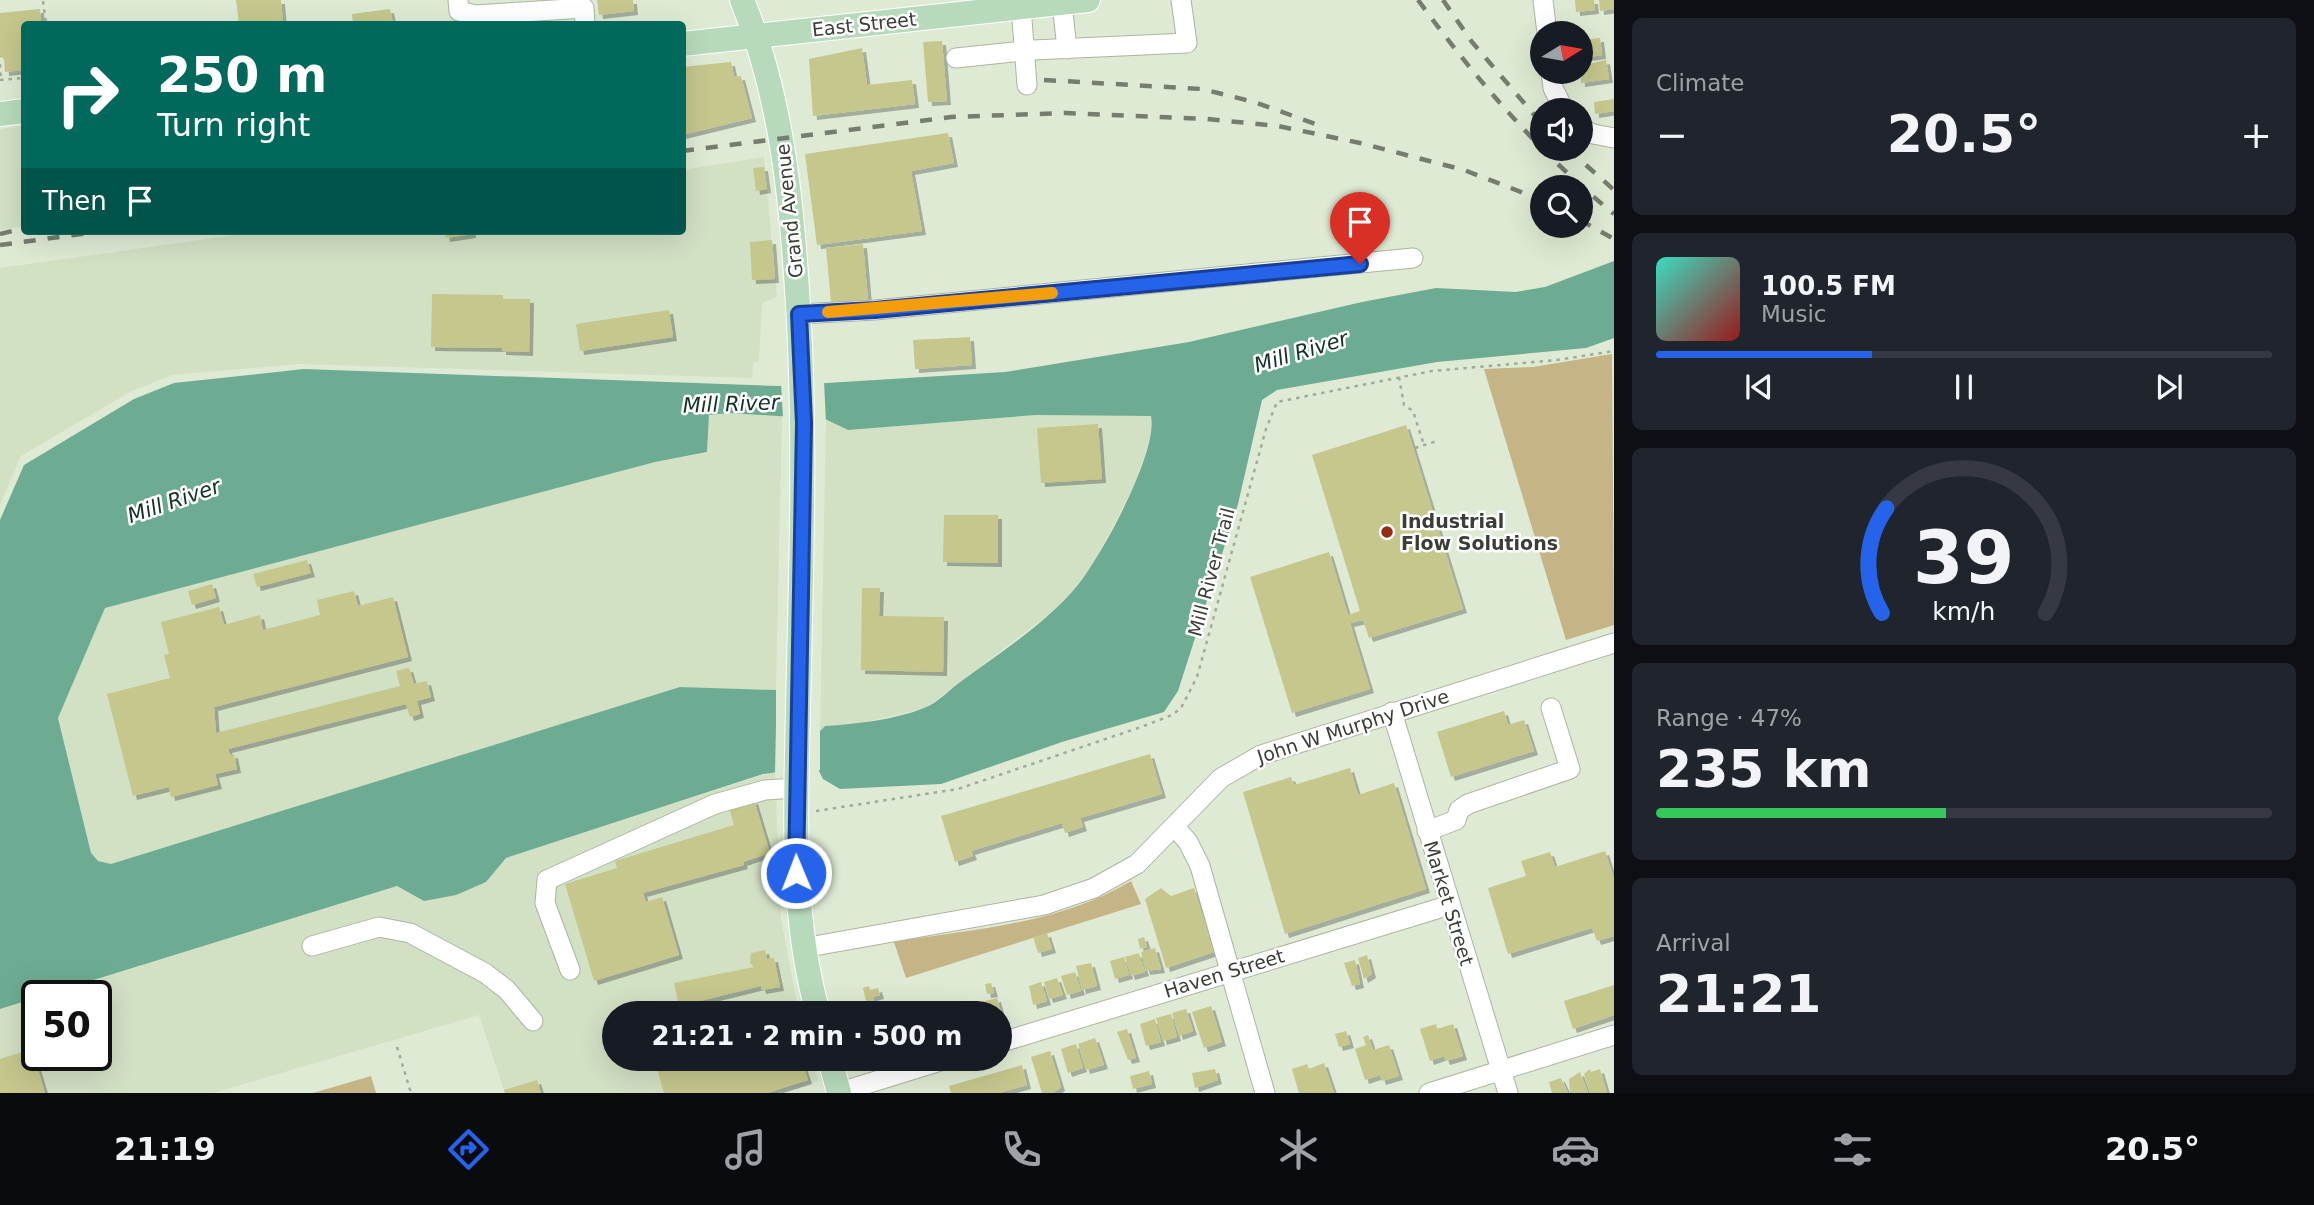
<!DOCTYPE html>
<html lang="en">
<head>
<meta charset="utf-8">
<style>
  body { margin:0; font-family:"DejaVu Sans",sans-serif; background:#20242c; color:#f1f3f6; height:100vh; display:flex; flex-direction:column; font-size:26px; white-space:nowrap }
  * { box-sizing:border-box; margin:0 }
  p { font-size:23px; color:#9ea1a6 }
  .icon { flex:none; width:38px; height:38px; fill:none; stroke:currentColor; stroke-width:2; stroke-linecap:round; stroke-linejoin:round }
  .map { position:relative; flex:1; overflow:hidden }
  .sheet { display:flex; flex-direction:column; gap:18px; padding:18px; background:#0d0f14; width:700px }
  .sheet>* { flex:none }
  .hud { position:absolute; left:21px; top:21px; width:665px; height:214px; border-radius:7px; box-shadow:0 7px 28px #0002; background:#00695c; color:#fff; overflow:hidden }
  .needle { width:46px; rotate:79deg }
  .controls { position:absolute; left:1530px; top:21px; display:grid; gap:14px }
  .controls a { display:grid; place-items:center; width:63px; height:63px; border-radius:50%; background:#171b24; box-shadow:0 7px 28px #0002; font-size:35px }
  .speed { position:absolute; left:21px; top:980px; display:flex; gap:14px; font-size:35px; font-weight:700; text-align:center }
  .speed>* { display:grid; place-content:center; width:91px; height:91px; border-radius:50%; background:#171b24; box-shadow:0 7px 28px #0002; line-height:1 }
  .speed .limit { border:4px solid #111; border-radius:10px; background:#fff; color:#111 }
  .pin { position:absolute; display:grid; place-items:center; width:60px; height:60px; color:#fff; margin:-72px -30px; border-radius:50% 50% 50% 0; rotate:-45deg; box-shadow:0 0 7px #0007 }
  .pin .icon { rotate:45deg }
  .me { position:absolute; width:77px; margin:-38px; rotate:359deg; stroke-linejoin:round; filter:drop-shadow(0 0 5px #0008) }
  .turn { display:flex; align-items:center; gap:24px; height:147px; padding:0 21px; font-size:32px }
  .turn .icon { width:91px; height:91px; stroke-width:2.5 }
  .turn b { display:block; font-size:49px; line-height:60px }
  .then { display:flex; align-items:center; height:66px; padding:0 21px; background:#0003; gap:14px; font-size:26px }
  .big { font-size:52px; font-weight:600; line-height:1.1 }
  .sheet .tile { flex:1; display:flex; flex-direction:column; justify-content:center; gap:10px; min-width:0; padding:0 24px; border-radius:10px; background:#20242c }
  .sheet .dial { align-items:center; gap:0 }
  .dial svg { height:182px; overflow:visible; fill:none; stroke:#363941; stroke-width:7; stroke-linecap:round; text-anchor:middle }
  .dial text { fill:#f1f3f6; stroke:none }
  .song { display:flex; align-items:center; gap:21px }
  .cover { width:84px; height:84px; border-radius:10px; background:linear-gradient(135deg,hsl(170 70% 55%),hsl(0 70% 35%)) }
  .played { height:7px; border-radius:4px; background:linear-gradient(90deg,#2563eb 35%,#363941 35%) }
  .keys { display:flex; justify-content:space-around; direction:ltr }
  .heat { display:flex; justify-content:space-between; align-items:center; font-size:38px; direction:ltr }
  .charge { height:10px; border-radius:5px; background:linear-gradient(90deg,#34c759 47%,#363941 0) }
  .trip { position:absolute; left:602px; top:1001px; width:410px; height:70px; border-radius:35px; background:#171b24; box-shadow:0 7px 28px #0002; font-weight:600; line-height:70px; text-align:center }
  .dock { display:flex; height:112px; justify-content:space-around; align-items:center; background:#090b0e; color:#9ea1a6 }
  .dock .icon { width:49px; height:49px }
  .dock .current { color:#2563eb }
  .dock b { font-size:32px; color:#f1f3f6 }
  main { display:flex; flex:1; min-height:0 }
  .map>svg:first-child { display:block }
</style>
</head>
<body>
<main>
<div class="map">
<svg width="1614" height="1093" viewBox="0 0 1614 1093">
  <defs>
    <filter id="shadow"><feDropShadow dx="4" dy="4" stdDeviation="0" flood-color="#0004"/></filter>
  </defs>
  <rect width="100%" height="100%" fill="#dfead4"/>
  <!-- built -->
  <g fill="#d2e0c4">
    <path d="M24,126V226L0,230V129Z"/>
    <path d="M764,157L777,297L762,303L759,361L753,362L752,378L299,364L172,375L130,392L21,456L0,505V268L265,231H682L683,170Z"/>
    <path d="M729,413L782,415L776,690L680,687L111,864L97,861L91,854L58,718L105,608L655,462L707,453L709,414Z"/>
    <path d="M1036,415L1151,416L1154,426L1136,482L1096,558L1072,593L1045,617L926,708L853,725L825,726L820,731L826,419L848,430Z"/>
    <path d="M775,771L781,919L799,1013H614V1059H811L818,1081L779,1093H505L479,1015L213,1093H0V1009L37,998V1055H96V996H44L397,886L424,901L486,882L506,858Z"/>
  </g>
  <!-- green -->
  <g fill="#c5b486">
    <path d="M1612,354L1614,625L1566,640L1484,369L1533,367Z"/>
    <path d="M1131,881L1141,904L906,978L894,942C974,929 1060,924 1131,881Z"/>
    <path d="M371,1076L376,1093H313Z"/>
  </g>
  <!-- water -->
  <path fill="#6dac93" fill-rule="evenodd" d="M1614,261V338L1586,348L1437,362L1277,390L1262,400L1238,504L1178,691L1164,712L1062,742L941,784L840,789L823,779L817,767L763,774L506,858L486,882L456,895L424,901L397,886L0,1009V520L24,465L134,399L174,383L304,369L778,386L1005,372L1189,342L1362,302L1436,288L1516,292L1545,287ZM729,413L825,419L848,430L1036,415L1151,416C1159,452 1097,566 1071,593C1040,627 1000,653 963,680C951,688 938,703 924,708C894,720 857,724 825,726L820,731L776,730V690L680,687L111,864L98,861L91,853L58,718L105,608L655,462L707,452L709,415Z"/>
  <!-- pier -->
  <g fill="#dfead4">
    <path d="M824,381L826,423L783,419L781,382Z"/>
    <path d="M776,726L820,727V770L775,774Z"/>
  </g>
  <!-- building -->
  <g fill="#c5c78d" filter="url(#shadow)">
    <path d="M236,0H281L283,24H239Z"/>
    <path d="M597,0H633L634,11L599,15Z"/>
    <path d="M1575,0H1594L1595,10L1576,12Z"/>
    <path d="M1599,0H1614V9L1600,11Z"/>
    <path d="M40,9L41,24H24V70L5,72L4,59L0,56V13Z"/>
    <path d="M390,9L393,24H353L352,14Z"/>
    <path d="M1600,38L1602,55L1580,58V40Z"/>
    <path d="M942,41L947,101L928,102L923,42Z"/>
    <path d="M862,48L867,85L912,80L915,104L813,116L809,59Z"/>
    <path d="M1606,60L1609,79L1581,83L1580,66Z"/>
    <path d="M731,62L734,77L741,76L752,118L682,135V67Z"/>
    <path d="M1614,99V111L1595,114L1594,102Z"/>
    <path d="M948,133L954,163L911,171L922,231L817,245L805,154Z"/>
    <path d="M764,167L767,189L756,191L753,168Z"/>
    <path d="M445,231H472V234L446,238Z"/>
    <path d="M772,240L775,279L752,280L750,242Z"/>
    <path d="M863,244L868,300L831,302L826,248Z"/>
    <path d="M432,294L503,295V299H530L529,352L502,351V348L431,347Z"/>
    <path d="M669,310L673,337L580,351L576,324Z"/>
    <path d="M970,337L972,365L915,369L913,340Z"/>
    <path d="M1098,424L1102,479L1041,483L1037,428Z"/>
    <path d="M1406,425L1463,609L1369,638L1363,620L1350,623L1370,689L1292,713L1250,577L1329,552L1348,615L1360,611L1312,455Z"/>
    <path d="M944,515H998V563L943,562Z"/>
    <path d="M307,560L311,573L257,587L253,574Z"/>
    <path d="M212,584L216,598L192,605L188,591Z"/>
    <path d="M862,588H880L879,616L944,617L943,672L861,670Z"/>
    <path d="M354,591L358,606L393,597L408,657L214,707L216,733L400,686L396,671L409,668L414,684L427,681L431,697L417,701L420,714L410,717L406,704L228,749L230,755L234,754L237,769L215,774L218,785L171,797L169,787L133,796L107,694L170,678L164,655L169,654L161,622L219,607L224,625L260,615L263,630L320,615L317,600Z"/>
    <path d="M1504,711L1508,725L1524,720L1534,751L1451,777L1437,732Z"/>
    <path d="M1150,754L1162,794L1080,818L1083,827L1065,833L1062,823L971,851L973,856L955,862L941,816Z"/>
    <path d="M1350,768L1358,795L1394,783L1426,889L1285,934L1243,792L1291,777L1294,785Z"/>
    <path d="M754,800L770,853L743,862L744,865L643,893L646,902L662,897L679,955L594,981L565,884L617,868L615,861L734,825L729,808Z"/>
    <path d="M1605,851L1614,879V936L1597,941L1592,928L1508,954L1488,888L1526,876L1521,861L1550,852L1555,867Z"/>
    <path d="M1161,888L1171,896L1194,888L1214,952L1166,968L1145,899Z"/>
    <path d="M1047,933L1052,949L1038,953L1033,937Z"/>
    <path d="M1144,937L1147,947L1140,949L1138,939Z"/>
    <path d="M1155,948L1161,969L1146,971L1141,952Z"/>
    <path d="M765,950L767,959L774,958L780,987L762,990L761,986L679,1006L674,983L754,967L750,963L751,953Z"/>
    <path d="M1139,953L1145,972L1131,976L1125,957Z"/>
    <path d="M1367,955L1372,974L1364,979L1358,958Z"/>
    <path d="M1124,957L1129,975L1115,979L1110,961Z"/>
    <path d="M1355,960L1360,984L1352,986L1344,963Z"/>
    <path d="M1091,963L1097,986L1082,990L1076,966Z"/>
    <path d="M1075,972L1081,991L1067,995L1061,976Z"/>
    <path d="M1057,978L1063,995L1049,999L1044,982Z"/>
    <path d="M1041,982L1047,1001L1033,1005L1029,986Z"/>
    <path d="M991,983L994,993L987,994L985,984Z"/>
    <path d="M1614,985V1015L1573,1029L1564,1001Z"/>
    <path d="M869,986L870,990L878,988L880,995L873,997L875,1008L868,1010L863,988Z"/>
    <path d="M997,998L1001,1013H988L985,1001Z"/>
    <path d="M983,1003L986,1013H961L959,1008Z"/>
    <path d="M943,1005L945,1013H931L930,1008Z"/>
    <path d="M1211,1006L1222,1042L1204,1048L1192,1012Z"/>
    <path d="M1186,1009L1193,1031L1179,1036L1172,1013Z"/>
    <path d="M1171,1014L1177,1037L1163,1041L1156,1018Z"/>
    <path d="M1155,1019L1161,1042L1146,1046L1140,1024Z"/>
    <path d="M1436,1024L1437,1029L1453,1024L1463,1056L1446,1061L1444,1056L1430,1061L1420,1029Z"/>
    <path d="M1127,1029L1136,1058L1128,1060L1117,1032Z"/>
    <path d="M1346,1031L1350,1044L1339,1047L1335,1034Z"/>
    <path d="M1368,1035L1373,1050L1389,1045L1399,1076L1382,1081L1380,1075L1365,1080L1355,1049L1366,1045L1363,1037Z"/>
    <path d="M1095,1038L1104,1065L1086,1070L1078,1044Z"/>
    <path d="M1076,1044L1083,1068L1068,1073L1061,1049Z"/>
    <path d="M32,1049L45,1093H0V1059Z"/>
    <path d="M1050,1051L1061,1087L1053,1093H1042L1031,1057Z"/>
    <path d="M654,1059H801L808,1080L767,1093H664Z"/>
    <path d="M1324,1063L1334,1093H1299L1292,1069L1307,1064L1309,1069Z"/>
    <path d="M1022,1065L1027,1085L999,1093H951L949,1086Z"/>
    <path d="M1215,1069L1218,1080L1195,1088L1192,1073Z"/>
    <path d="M1590,1069L1591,1072L1600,1069L1607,1093H1590L1584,1074Z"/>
    <path d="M1149,1071L1152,1084L1133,1089L1130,1076Z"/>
    <path d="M1580,1072L1588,1093H1570L1569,1079Z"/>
    <path d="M1561,1078L1568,1093H1552L1549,1082Z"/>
    <path d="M537,1080L541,1093H505L504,1090Z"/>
  </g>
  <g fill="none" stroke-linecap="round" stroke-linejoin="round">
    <defs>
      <g id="minor">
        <path d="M458,0L459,11L475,15L584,8L585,24"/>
        <path d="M1543,0L1547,33"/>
        <path d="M1062,3L1067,49"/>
        <path d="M1021,7L1027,85"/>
        <path d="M956,58L1033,50L1187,43L1181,0"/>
        <path d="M1551,72L1553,88L1564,110"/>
        <path d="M1580,127L1593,134L1614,138"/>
        <path d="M799,314L875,310L1413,258"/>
        <path d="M1392,712L1508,1093"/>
        <path d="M1175,827L1188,842L1200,866L1265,1093"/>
        <path d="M1427,831L1456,820L1459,810L1468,804L1570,769L1551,708"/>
        <path d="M312,946L379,927L410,933L485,973L507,990L533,1021"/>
        <path d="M803,948L1044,905L1094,888L1137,864L1221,778L1261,755L1614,643"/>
        <path d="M570,970L545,903L547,880L715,804L765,790L796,788"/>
        <path d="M999,1043L1450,905"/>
        <path d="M837,1093L947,1059"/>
        <path d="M1429,1093L1614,1035"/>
      </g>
      <g id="major">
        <path d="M742,0C782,97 792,202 798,306C806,440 801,574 798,708C796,811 790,913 818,1013"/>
        <path d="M682,44L1088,0"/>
        <path d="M0,114L24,111"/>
        <path d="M830,1059L839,1093"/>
      </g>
    </defs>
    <!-- minor casing -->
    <use href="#minor" stroke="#abb5a1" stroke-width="21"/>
    <!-- major casing -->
    <use href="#major" stroke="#fff" stroke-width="26"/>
    <!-- path -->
    <g stroke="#a2ab9a" stroke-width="2.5" stroke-dasharray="3.5 5" stroke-linecap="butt">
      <path d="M43,1L46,24"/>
      <path d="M0,57V56"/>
      <path d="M0,64L1,80"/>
      <path d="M0,80L24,78"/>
      <path d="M1399,377L1404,405L1413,411L1424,445"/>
      <path d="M1415,448L1437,441"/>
      <path d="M816,811L958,789L1141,727L1172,715L1181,708L1197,677L1266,429L1277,402L1432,371L1557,360L1614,351"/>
      <path d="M397,1047L411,1093"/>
      <path d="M778,1093L808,1084"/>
    </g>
    <!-- minor -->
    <use href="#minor" stroke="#fff" stroke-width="19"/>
    <!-- major -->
    <use href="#major" stroke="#b8dabc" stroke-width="24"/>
    <!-- rail -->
    <g stroke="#767d6f" stroke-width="4.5" stroke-dasharray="12 12" stroke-linecap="butt">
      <path d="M1418,0C1476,79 1538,152 1614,214"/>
      <path d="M1443,0L1472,42L1542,124"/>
      <path d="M1044,80L1202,89L1254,102L1324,127"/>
      <path d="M1568,149L1614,190"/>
      <path d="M682,151L951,117L1066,113L1207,119L1278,126L1360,143L1464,170L1542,200"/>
      <path d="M1580,220L1614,239"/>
      <path d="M0,234L24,228"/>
      <path d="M0,245L104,231"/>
    </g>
  </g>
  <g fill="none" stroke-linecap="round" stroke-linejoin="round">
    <defs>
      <path id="route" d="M796,873L804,423L799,314L875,310L1360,264"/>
    </defs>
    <!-- route casing -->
    <use href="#route" stroke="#184099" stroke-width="18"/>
    <!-- route -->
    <use href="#route" stroke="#2563eb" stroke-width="12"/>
    <!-- slow -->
    <path stroke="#f59e0b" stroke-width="12" d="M828,312L1052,293"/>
  </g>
  <!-- markers -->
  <circle fill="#952c16" stroke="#fff" stroke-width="2.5" cx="1387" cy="532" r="7"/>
  <g text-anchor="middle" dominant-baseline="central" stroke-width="5" stroke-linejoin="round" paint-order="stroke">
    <!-- street labels -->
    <g font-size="19" fill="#3a3e36" stroke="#fff">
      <text transform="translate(864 24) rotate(-6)">East Street</text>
      <text transform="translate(789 211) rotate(-96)">Grand Avenue</text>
      <text transform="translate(1211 572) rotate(-75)">Mill River Trail</text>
      <text transform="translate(1353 726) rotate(-18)">John W Murphy Drive</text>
      <text transform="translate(1449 903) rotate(73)">Market Street</text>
      <text transform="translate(1224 973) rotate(-17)">Haven Street</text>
    </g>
    <!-- poi labels -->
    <g font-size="19" font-weight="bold" fill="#3a3e36" stroke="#fff" text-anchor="start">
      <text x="1401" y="521">Industrial<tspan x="1401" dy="22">Flow Solutions</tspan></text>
    </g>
    <!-- water labels -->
    <g font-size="21" font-style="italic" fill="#133226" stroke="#fff">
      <text transform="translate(1301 352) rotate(-17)">Mill River</text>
      <text transform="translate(731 404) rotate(-2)">Mill River</text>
      <text transform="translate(174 501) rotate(-19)">Mill River</text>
    </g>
  </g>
</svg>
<div class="controls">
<a><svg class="needle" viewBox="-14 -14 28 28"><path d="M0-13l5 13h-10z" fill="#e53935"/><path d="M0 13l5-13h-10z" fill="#9ea1a6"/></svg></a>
<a><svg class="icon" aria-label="sound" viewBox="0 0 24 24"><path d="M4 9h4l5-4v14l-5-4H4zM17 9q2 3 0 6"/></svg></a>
<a><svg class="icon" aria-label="search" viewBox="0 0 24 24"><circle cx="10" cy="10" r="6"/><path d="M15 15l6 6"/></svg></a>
</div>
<div class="speed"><div class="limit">50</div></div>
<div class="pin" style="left:1360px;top:264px;background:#d93025"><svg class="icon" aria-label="arrive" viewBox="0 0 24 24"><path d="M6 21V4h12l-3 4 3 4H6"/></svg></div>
<svg class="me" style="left:796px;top:873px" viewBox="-20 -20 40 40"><circle r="17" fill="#2563eb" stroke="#fff" stroke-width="3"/><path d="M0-11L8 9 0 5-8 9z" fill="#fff"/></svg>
<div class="trip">21:21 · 2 min · 500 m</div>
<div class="hud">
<div class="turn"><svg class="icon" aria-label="right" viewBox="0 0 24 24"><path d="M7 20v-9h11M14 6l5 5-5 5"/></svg><div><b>250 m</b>Turn right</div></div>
<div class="then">Then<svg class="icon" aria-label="arrive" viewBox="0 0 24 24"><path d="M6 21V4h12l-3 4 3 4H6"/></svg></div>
</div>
</div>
<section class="sheet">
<div class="tile"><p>Climate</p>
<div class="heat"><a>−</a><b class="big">20.5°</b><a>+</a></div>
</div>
<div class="tile">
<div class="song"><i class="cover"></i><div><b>100.5 FM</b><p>Music</p></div></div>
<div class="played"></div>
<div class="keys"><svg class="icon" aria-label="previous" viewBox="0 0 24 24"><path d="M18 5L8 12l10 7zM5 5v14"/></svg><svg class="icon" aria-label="pause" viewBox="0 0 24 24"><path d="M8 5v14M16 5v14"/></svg><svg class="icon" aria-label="next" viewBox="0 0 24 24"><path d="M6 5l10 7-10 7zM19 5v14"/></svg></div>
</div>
<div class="tile dial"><svg viewBox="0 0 100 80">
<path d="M14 69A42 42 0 1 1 86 69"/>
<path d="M14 69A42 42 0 0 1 16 23" stroke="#2563eb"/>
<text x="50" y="56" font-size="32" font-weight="700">39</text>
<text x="50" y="72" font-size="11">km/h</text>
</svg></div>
<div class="tile"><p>Range · 47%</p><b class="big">235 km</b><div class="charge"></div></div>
<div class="tile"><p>Arrival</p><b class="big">21:21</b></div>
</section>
</main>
<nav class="dock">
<b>21:19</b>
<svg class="icon current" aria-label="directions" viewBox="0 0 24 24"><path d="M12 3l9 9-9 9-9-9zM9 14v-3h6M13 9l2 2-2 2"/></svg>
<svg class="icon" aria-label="music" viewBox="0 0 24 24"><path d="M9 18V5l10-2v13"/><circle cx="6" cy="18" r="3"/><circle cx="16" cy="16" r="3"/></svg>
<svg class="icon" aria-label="phone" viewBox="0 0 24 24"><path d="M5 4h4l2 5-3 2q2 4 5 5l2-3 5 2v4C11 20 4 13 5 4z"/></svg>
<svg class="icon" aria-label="climate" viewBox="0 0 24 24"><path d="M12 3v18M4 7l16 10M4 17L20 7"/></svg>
<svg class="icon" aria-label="car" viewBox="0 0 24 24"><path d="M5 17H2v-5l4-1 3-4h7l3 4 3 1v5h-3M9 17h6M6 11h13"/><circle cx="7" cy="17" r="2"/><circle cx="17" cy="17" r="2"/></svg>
<svg class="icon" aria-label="filters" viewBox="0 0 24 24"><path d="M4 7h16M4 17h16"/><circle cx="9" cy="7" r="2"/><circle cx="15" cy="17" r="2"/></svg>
<b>20.5°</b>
</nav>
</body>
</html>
